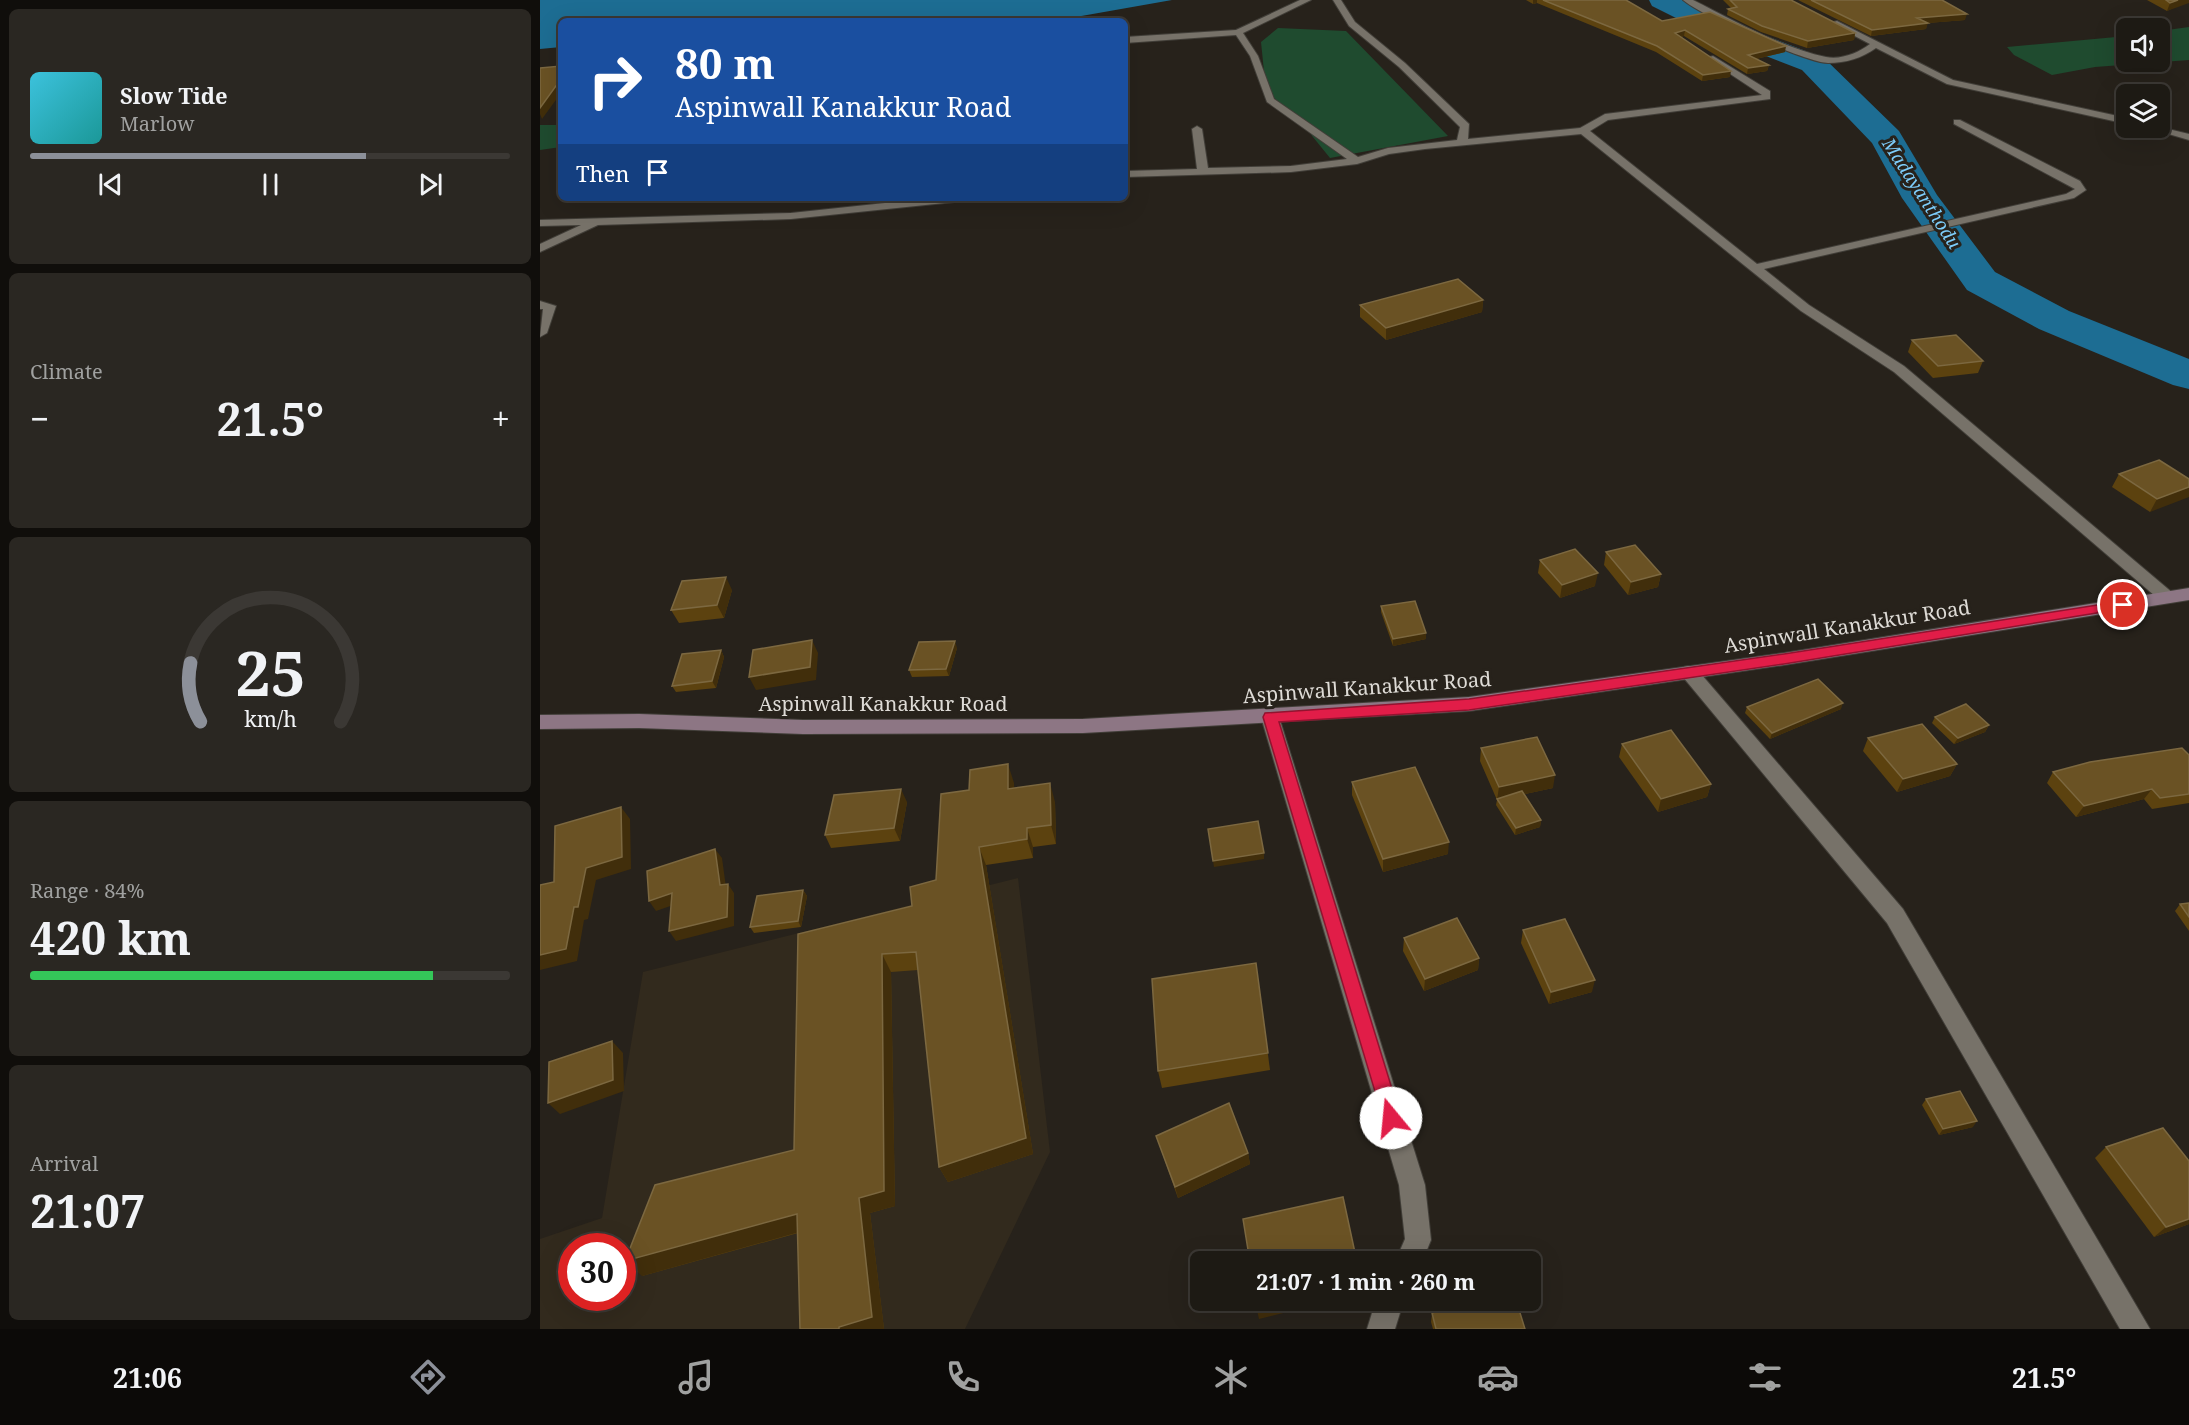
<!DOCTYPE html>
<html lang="en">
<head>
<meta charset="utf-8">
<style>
  body { margin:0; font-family:"Noto Serif",serif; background:#2a2722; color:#f1f3f6; height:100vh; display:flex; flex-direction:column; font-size:22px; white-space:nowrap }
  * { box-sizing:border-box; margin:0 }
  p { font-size:20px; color:#a0a1a0 }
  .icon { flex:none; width:33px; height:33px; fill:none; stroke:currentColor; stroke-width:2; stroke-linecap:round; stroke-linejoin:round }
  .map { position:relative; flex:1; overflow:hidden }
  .drawer { display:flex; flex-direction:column; gap:9px; padding:9px; background:#100e0b; width:540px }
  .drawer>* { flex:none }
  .top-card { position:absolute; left:18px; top:18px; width:570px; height:183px; border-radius:9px; box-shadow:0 6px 24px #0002,0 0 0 2px #3b3834; background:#1a4fa0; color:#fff; overflow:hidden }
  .tools { position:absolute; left:1576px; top:18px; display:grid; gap:12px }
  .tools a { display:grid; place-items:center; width:54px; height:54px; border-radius:9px; background:#1d1a14; box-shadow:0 6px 24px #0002,0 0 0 2px #3b3834; font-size:30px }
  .speed { position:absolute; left:18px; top:1233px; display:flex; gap:12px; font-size:30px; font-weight:700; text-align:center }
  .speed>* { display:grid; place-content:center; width:78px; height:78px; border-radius:50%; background:#1d1a14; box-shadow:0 6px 24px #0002,0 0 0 2px #3b3834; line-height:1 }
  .speed .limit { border:9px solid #d22; background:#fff; color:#111 }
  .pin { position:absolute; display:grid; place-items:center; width:51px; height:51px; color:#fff; margin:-26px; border:3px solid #fff; border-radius:50%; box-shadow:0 2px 6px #0007 }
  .me { position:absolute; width:66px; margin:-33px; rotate:343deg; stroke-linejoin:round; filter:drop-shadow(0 0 4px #0008) }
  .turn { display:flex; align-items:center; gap:21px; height:126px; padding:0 18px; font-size:27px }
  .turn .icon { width:78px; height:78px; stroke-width:2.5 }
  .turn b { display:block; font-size:42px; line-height:51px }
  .then { display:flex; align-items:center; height:57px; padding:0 18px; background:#0003; gap:12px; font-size:22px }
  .big { font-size:45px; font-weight:700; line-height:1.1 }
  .drawer .widget { flex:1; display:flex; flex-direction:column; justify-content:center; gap:9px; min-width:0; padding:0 21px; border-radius:9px; background:#2a2722 }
  .drawer .dial { align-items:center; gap:0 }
  .dial svg { height:156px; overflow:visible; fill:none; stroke:#3b3834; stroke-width:7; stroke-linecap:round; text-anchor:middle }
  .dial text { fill:#f1f3f6; stroke:none }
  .song { display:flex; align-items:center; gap:18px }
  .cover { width:72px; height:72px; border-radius:9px; background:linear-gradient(135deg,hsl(190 70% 55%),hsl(180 70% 35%)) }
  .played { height:6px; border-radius:3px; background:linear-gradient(90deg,#8c9099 70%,#3b3834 70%) }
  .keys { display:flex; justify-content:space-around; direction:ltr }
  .heat { display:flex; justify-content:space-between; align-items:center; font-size:33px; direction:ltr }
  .charge { height:9px; border-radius:4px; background:linear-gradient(90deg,#34c759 84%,#3b3834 0) }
  .trip { position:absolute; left:650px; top:1251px; width:351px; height:60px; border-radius:9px; background:#1d1a14; box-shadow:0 6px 24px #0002,0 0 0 2px #3b3834; font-weight:700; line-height:60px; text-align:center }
  .tab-bar { display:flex; height:96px; justify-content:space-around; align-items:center; background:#0c0a08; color:#a0a1a0 }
  .tab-bar .icon { width:42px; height:42px }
  .tab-bar .on { color:#8c9099 }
  .tab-bar b { font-size:27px; color:#f1f3f6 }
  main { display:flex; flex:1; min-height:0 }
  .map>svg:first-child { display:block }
</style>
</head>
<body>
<main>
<section class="drawer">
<div class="widget">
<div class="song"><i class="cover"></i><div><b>Slow Tide</b><p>Marlow</p></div></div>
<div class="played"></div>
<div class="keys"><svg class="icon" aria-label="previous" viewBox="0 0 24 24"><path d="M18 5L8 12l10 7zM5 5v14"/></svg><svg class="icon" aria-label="pause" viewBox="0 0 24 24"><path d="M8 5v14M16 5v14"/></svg><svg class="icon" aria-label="next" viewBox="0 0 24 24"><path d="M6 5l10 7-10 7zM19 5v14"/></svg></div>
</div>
<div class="widget"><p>Climate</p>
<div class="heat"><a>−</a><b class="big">21.5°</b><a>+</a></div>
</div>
<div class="widget dial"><svg viewBox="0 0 100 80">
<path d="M14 69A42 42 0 1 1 86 69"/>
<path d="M14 69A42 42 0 0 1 9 39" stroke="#8c9099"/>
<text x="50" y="56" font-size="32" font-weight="700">25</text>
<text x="50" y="72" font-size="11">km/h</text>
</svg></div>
<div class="widget"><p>Range · 84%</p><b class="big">420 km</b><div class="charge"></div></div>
<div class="widget"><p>Arrival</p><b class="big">21:07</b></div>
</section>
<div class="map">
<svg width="1649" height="1329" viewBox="0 0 1649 1329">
  <rect width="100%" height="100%" fill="#27221b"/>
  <!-- built -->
  <path fill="#322a1d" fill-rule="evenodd" d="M478,878L510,1152L425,1329H0V1239L62,1218L103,972ZM32,1246H82V1298H32Z"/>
  <!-- green -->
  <g fill="#1f4b2f">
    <path d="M1649,27V60L1555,67L1512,75L1474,55L1467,47L1587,36V62H1620V31Z"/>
    <path d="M738,28L806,31L908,136L790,158L760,121L726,91L721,42Z"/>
    <path d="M0,125H21V147L0,150Z"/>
  </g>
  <!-- water -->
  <path fill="#1d6d93" d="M0,0H632L513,21H21V47L0,49Z"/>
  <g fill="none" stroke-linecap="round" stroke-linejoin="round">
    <!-- river -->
    <path fill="#1d6d93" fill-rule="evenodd" d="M1109,0H1143L1184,20L1284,58L1359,131L1397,195L1455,272L1529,311L1649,359V389L1633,385L1499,329L1427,290L1362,198L1332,143L1262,70L1164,32L1112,6Z"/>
    <defs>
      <g id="street">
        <path d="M760,0H771L703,33L718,56L734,99L818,157L848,148L917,140L920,127L859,67L809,26L793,0H801L815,22L865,63L929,124L928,139L1040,128L1065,114L1222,95L1166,58L1173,56L1230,91V99L1068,120L1050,131L1217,264L1526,194L1535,189L1414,124V120H1420L1540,181L1546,190L1534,198L1224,269L1269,305L1364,366L1634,594L1637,598L1634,602H1622L1354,372L1261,311L1041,134L885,149L849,154L817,164L751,172L585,177V171L657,169L652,129L657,126L662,129L668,168L751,166L807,159L727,102L710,56L696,35L585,43V37L696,30Z"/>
        <path d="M1143,0H1153C1193,20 1242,48 1286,57C1301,60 1318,53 1330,44L1290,23L1297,21L1413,80L1587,118V124L1407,84L1336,48C1322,58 1306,63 1288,63C1265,62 1162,16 1143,0Z"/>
        <path d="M1620,127L1649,134V140L1608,128Z"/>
        <path d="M392,198H430L424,201L251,219L58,225L0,252V244L41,225L0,226V220L251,213Z"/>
        <path d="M0,301L16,306L7,333L0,337L3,309H0Z"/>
        <path d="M1149,666L1155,667L1363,909L1610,1329H1580L1347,923L1143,677L1140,672L1143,667Z"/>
        <path d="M730,710L737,712L739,717L885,1185L891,1240L882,1262H855L865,1239L859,1185L721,717L723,712Z"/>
        <path d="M836,1300H864L855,1329H827Z"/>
      </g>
      <path id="secondary" d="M1649,588V600L1244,665L929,711L543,733L263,734L99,728L0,729V715L99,714L263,720L543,719L929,697L1244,653Z"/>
    </defs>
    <!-- street casing -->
    <use href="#street" stroke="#413e38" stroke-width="2"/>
    <!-- secondary casing -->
    <use href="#secondary" stroke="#413e38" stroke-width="2"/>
    <!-- street -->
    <use href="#street" fill="#777269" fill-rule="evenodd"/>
    <!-- secondary -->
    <use href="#secondary" fill="#8d7684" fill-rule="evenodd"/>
  </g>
  <!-- wall -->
  <g fill="#5c420f">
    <path d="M986,0H1086L1122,21L1245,52L1216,59L1229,65L1227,71L1207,74L1144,36L1141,37L1190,77L1162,81L1116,52L997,3L993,4Z"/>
    <path d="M1183,0H1251L1315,33L1314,40L1267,48L1221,32L1187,15L1188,9L1191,8Z"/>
    <path d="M1258,0H1402L1425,20L1387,23L1386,29L1331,36Z"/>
    <path d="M1607,0H1649L1627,11Z"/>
    <path d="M943,300L942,312L846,340L820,317V305Z"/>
    <path d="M1372,340L1443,361L1438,373L1393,378L1368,352Z"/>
    <path d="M1579,474L1649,479L1610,512L1572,487Z"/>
    <path d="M1066,552L1121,574L1118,587L1088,595L1064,565Z"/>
    <path d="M1000,560L1055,586L1020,598L998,573Z"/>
    <path d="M192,590L184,618L139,623L131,610Z"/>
    <path d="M841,606L886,633V639L853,646L841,612Z"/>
    <path d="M417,648L409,676L372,677L369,670Z"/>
    <path d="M181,650L184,657L176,688L136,692L132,686Z"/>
    <path d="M1207,707L1301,709L1230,739L1205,713Z"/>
    <path d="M1395,717L1449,725L1445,732L1414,744L1392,723Z"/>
    <path d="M1328,738L1417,764L1410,776L1357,792L1323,751Z"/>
    <path d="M1082,744L1171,784L1167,797L1118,812L1079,757Z"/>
    <path d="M941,748L1013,788L985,794L1001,820L1000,827L975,835L956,805L957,800L940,761Z"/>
    <path d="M1649,755V803L1612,809L1604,799L1536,817L1507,783L1513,772Z"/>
    <path d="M812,782L908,854L843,872L812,795Z"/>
    <path d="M474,783V788L515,802L516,844L493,847V858L446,865L493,1154L408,1182L399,1167L378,970L351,972L355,1206L330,1213L344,1329H260L258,1233L102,1276L254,1150L258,934L372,906L396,880Z"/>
    <path d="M367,802L360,841L291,848L285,835Z"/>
    <path d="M263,890L267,896L261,927L214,933L210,927Z"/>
    <path d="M1649,903V931L1635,911L1640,904Z"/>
    <path d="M983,930L1052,992L1009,1004L981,943Z"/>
    <path d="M864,938L939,958L938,970L884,991L863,951Z"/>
    <path d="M716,963L730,1070L622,1088L618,1071Z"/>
    <path d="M1386,1099L1433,1127L1399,1135L1382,1105Z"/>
    <path d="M616,1136L708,1153L710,1164L638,1198Z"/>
    <path d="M1566,1147L1649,1224L1614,1237L1555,1158Z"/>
    <path d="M892,1313L985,1329H893L891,1322Z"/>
  </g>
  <!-- shaded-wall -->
  <g fill="#412e0b">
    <path d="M993,0H997V3L993,4Z"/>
    <path d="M1638,0H1649V3L1627,11L1630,3Z"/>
    <path d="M1427,14L1425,20L1376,24L1377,18Z"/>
    <path d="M1388,23L1386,29L1331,36L1332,30Z"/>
    <path d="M1145,30L1144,36L1134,39L1135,33Z"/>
    <path d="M1315,33L1314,40L1267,48L1268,41Z"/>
    <path d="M1246,46L1245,52L1207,61L1208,55Z"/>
    <path d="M1229,65L1227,71L1207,74L1208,68Z"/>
    <path d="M1191,71L1190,77L1162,81L1163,75Z"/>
    <path d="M21,79V93L2,119L0,114V108Z"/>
    <path d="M943,300L942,312L846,340V328Z"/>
    <path d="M1649,487V497L1610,512L1617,499Z"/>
    <path d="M1058,573L1055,586L1020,598L1022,585Z"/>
    <path d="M1121,574L1118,587L1088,595L1091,582Z"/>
    <path d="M186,577L192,590L184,618L177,605Z"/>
    <path d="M886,633V639L853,646V639Z"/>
    <path d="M272,640L278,653L276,680L216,690L209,677Z"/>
    <path d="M415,641L417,648L409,676L406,669Z"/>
    <path d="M181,650L184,657L176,688L172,681Z"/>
    <path d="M1303,703L1301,709L1230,739L1232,733Z"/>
    <path d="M1449,725L1445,732L1414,744L1418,738Z"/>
    <path d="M468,764L474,783L475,807L468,789Z"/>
    <path d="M1417,764L1410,776L1357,792L1363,779Z"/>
    <path d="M1015,775L1013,788L957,800L959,787Z"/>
    <path d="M510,783L515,802L516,844L511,825Z"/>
    <path d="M1171,784L1167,797L1118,812L1121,799Z"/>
    <path d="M361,789L367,802L360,841L354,828Z"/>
    <path d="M1612,789L1604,799L1536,817L1544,806Z"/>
    <path d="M81,807L90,819L91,869L56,880L48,919L44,920L37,961L0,970V955L34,907L46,868Z"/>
    <path d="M1001,820L1000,827L975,835L976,828Z"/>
    <path d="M487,828L493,847V858L487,839Z"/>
    <path d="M909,842L908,854L843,872V859Z"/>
    <path d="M439,847L446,865L493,1154L408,1182L399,1167Z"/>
    <path d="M175,849L182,858L187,895L180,885Z"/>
    <path d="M724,853V859L674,867L673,861Z"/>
    <path d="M188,884L194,893V926L136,941L129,931Z"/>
    <path d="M263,890L267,896L261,927L258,921Z"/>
    <path d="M132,893L139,903L116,911L109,901Z"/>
    <path d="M342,954L351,972L355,1206L330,1213L344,1329H299L319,1198Z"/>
    <path d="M939,958L938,970L884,991L885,979Z"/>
    <path d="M1055,980L1052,992L1009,1004L1011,992Z"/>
    <path d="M72,1041L83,1053L84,1091L20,1114L8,1103Z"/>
    <path d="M1437,1121L1433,1127L1399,1135L1403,1129Z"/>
    <path d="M708,1153L710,1164L638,1198L635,1187Z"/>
    <path d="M257,1214L270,1229L102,1276L85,1261Z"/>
    <path d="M1649,1219V1224L1614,1237L1626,1227Z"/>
    <path d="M756,1300H797L719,1319L717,1310Z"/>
  </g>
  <!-- building -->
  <g fill="#6a5224" stroke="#7c6840" stroke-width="1.5">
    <path d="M1003,0H1086L1122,21L1170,12L1246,46L1208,55L1229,65L1208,68L1145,30L1135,33L1191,71L1163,75L1117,46Z"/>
    <path d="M1190,0H1251L1315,33L1268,41L1222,26L1188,9L1197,7Z"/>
    <path d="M1271,0H1402L1427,14L1377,18L1388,23L1332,30Z"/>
    <path d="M1626,0H1638L1630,3Z"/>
    <path d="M21,66V79L0,108V68Z"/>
    <path d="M918,279L943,300L846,328L820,305Z"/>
    <path d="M1416,335L1443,361L1398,366L1372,340Z"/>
    <path d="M1619,460L1649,479V487L1617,499L1579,474Z"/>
    <path d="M1095,545L1121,574L1091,582L1066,552Z"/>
    <path d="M1035,549L1058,573L1022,585L1000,560Z"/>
    <path d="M186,577L177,605L131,610L142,581Z"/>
    <path d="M875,601L886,633L853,639L841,606Z"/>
    <path d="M272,640L270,667L209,677L213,650Z"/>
    <path d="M415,641L406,669L369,670L379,642Z"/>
    <path d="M181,650L172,681L132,686L142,654Z"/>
    <path d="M1278,679L1303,703L1232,733L1207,707Z"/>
    <path d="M1426,704L1449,725L1418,738L1395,717Z"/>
    <path d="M1382,724L1417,764L1363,779L1328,738Z"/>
    <path d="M1131,730L1171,784L1121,799L1082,744Z"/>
    <path d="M997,737L1015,775L959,787L941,748Z"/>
    <path d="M1642,748L1649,755V794L1620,798L1612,789L1544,806L1513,772L1550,762Z"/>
    <path d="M468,764V789L510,783L511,825L487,828V839L439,847L486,1138L399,1167L376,952L342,954L344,1191L319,1198L332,1317L299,1327V1329H260L257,1214L85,1261L115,1185L254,1150L258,934L372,906L370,887L396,880L401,794L429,790L430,770Z"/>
    <path d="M875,767L909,842L843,859L812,782Z"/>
    <path d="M361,789L354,828L285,835L294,795Z"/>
    <path d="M982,791L1001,820L976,828L957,799Z"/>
    <path d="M81,807L82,857L46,868L38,907H34L26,949L0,955V885L14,882L15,826Z"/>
    <path d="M718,821L724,853L673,861L668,829Z"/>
    <path d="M175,849L180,885L188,884L187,917L129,931L132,893L109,901L107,871Z"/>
    <path d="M263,890L258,921L210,927L217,896Z"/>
    <path d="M1649,903V917L1640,904Z"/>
    <path d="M917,918L939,958L885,979L864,938Z"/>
    <path d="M1025,919L1055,980L1011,992L983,930Z"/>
    <path d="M716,963L728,1053L618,1071L612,979Z"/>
    <path d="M72,1041L73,1080L8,1103L9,1062Z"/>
    <path d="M1420,1091L1437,1121L1403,1129L1386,1099Z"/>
    <path d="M689,1103L708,1153L635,1187L616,1136Z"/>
    <path d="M1623,1128L1649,1161V1219L1626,1227L1566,1147Z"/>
    <path d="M803,1197L817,1262H710L703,1219Z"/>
    <path d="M716,1300H756L717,1310Z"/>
    <path d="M934,1300H976L985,1329H896L892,1313Z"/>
  </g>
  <!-- route -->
  <path fill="#e11d48" stroke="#92132f" stroke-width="1.5" d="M1583,601L1587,602V608L1244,664L929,710L739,722L861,1118L858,1125L851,1127L845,1125L723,717L725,713L929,699L1244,654Z"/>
  <g text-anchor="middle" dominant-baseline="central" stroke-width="6" stroke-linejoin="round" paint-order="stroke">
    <!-- far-water labels -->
    <g font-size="18" font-style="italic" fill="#7dccf9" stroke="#27221b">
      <text transform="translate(1382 193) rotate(57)">Madayanthodu</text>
    </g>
    <!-- street labels -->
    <g font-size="20" fill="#dedbd6" stroke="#27221b">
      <text transform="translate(1307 626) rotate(-9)">Aspinwall Kanakkur Road</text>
      <text transform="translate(827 687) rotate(-4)">Aspinwall Kanakkur Road</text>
      <text x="343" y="703">Aspinwall Kanakkur Road</text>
    </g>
  </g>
</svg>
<div class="tools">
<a><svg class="icon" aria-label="sound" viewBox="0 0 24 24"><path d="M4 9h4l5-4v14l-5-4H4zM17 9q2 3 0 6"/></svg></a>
<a><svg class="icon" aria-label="layers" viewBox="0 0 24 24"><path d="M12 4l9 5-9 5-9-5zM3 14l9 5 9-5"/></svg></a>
</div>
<div class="speed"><div class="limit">30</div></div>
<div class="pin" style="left:1583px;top:605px;background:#d93025"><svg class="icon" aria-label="arrive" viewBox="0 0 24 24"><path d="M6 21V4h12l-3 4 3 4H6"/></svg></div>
<svg class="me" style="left:851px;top:1118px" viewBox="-20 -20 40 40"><circle r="19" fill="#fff"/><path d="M0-13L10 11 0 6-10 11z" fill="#e11d48"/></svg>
<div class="trip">21:07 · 1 min · 260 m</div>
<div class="top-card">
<div class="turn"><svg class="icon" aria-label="right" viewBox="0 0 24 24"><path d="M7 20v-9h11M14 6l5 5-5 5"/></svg><div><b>80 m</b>Aspinwall Kanakkur Road</div></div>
<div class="then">Then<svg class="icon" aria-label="arrive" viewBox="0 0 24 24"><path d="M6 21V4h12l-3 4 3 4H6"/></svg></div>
</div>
</div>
</main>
<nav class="tab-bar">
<b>21:06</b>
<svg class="icon on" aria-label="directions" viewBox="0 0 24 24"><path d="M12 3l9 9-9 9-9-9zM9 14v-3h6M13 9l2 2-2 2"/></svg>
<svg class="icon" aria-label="music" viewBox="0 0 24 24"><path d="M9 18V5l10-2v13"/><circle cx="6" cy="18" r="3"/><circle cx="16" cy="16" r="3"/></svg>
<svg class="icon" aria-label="phone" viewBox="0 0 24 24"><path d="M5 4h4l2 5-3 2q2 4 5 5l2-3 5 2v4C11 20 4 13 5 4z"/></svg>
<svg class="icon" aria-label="climate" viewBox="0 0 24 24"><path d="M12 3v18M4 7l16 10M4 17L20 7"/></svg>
<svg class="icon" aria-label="car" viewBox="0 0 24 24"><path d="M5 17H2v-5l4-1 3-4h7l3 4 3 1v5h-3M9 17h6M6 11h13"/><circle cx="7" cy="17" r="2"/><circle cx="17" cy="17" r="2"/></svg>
<svg class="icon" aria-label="filters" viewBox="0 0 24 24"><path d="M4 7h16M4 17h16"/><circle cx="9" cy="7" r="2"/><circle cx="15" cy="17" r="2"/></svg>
<b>21.5°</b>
</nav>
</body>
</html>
